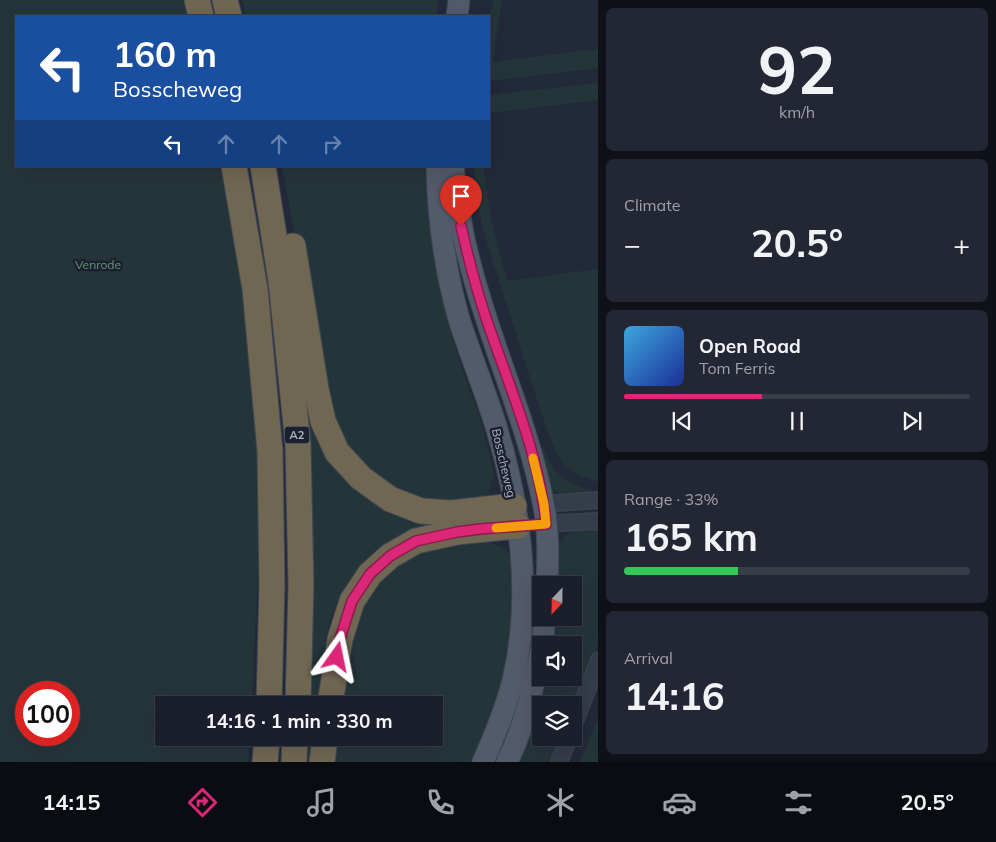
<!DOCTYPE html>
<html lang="en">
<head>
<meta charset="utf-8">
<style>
  body { margin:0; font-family:Mulish,sans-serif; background:#232733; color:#f1f3f6; height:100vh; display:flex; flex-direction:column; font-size:19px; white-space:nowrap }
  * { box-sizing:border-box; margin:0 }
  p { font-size:16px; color:#9fa2a9 }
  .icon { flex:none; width:28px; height:28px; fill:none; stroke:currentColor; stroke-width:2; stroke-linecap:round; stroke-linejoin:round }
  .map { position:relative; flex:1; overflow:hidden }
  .details { display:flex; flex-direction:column; gap:8px; padding:8px; background:#0e1118; width:398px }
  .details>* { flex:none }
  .guide { position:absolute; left:15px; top:15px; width:475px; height:152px; border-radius:0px; box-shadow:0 5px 20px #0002,0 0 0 1px #383d47; background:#1a4fa0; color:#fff; overflow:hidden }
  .needle { width:32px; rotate:202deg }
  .controls { position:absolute; left:532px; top:576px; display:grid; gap:10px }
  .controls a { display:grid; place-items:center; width:50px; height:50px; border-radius:0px; background:#1a1f2b; box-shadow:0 5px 20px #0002,0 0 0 1px #383d47; font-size:25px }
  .speed { position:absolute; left:15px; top:681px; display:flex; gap:10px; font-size:25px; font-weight:700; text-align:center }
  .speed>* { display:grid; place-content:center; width:65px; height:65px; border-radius:50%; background:#1a1f2b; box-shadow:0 5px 20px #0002,0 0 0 1px #383d47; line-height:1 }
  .speed .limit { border:8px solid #d22; background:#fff; color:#111 }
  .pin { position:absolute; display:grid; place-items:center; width:42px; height:42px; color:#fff; margin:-51px -21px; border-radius:50% 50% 50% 0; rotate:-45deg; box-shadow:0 0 5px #0007 }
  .pin .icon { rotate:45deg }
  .me { position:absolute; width:55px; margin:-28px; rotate:12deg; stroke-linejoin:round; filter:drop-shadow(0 0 4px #0008) }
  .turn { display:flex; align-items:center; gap:18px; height:105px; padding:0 15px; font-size:22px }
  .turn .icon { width:65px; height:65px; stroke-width:2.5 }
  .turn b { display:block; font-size:35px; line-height:42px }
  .lanes { display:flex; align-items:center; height:48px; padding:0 15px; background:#0003; justify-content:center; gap:25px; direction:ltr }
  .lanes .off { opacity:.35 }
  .big { font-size:38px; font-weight:700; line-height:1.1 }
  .details .card { flex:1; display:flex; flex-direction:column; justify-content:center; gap:8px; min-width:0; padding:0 18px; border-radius:8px; background:#232733 }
  .details .dial { align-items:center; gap:0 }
  .dial b { font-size:65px; line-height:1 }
  .song { display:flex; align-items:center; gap:15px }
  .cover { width:60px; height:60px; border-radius:8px; background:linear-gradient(135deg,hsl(200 70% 55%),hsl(230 70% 35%)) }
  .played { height:5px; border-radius:2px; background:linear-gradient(90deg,#db2777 40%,#383d47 40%) }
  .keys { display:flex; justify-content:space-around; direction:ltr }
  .heat { display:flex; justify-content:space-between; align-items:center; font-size:28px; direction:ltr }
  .charge { height:8px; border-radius:4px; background:linear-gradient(90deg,#34c759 33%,#383d47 0) }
  .trip { position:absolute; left:155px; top:696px; width:288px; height:50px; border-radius:0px; background:#1a1f2b; box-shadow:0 5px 20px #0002,0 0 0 1px #383d47; font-weight:700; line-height:50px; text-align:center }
  .tabs { display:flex; height:80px; justify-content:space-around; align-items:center; background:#0a0c11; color:#9fa2a9 }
  .tabs .icon { width:35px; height:35px }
  .tabs .current { color:#db2777 }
  .tabs b { font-size:22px; color:#f1f3f6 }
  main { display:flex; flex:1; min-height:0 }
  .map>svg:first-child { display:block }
</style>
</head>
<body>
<main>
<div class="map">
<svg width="599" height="762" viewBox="0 0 599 762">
  <rect width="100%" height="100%" fill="#222939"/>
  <!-- green -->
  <g fill="#24353a" fill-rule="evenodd">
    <path d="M0,0H186L189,16H16V166H223L240,270L249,338L258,449L260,517L252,705H164V738H250L248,762H0ZM26,692H69V735H26Z"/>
    <path d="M242,0H439L436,16H246Z"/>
    <path d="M493,0H502L493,62L598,49V68L490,81L489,95V27Z"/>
    <path d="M598,83V100L489,113V95Z"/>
    <path d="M282,166H430L438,252L451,329L459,359L481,422L494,473L488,493L481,498L468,502L414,500L364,472L331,423Z"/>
    <path d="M474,166H483L491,219L507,281L598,269V482C591,479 582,477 576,473C559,464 554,446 547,430C533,387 519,343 505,299C491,256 475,212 474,166Z"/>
    <path d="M298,331L334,458L454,521C434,527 406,532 388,542C360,559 340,590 330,621C326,632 326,644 324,655C322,672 320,688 318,705H308Z"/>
    <path d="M543,447C554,478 569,483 598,493L566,496L552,490L542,464Z"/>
    <path d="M598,527V643L574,709V705H541V738H562L552,762H513L543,678H574V645H549L551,618H574V585H554L557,546L566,535L578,530Z"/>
    <path d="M483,540L505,549L515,560L512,647L479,762H325L328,738H434V705H332L370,581L418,552Z"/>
    <path d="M598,718V762H580Z"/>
    <path d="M306,738H314L311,762H304Z"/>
  </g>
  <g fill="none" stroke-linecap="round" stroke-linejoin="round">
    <defs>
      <g id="minor">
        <path d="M544,504L599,500"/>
        <path d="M546,524L596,521L599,522"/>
        <path d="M574,724L599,660"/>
        <path d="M559,762L569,738"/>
      </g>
      <g id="major">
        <path d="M457,16L459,0"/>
        <path d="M437,166C438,217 445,270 459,319C470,354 484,388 495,423C520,504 533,596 513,680C506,709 495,735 483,762"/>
        <path d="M453,166C454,180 456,194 459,208C461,226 465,245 470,263C490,344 527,420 543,502C549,529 548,558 547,585"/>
        <path d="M542,645L545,618"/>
        <path d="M507,762C525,726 533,688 541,649"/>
      </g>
      <g id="highway">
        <path d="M197,0L201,16"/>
        <path d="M225,0L229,16"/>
        <path d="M234,166L255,289L270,451L272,585L269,705"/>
        <path d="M263,166L281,281L298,444L301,585L298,705"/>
        <path d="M293,246L316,389L323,421L337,452L361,478L390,499L421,511L451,513L514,506"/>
        <path d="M330,705L340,639L352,601L370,574L390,556L416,541L457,532L518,526"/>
        <path d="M265,762L267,738"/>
        <path d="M294,762L295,738"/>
        <path d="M322,762L325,738"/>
      </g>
    </defs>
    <!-- minor casing -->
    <use href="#minor" stroke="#3f4553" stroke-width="18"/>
    <!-- major casing -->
    <use href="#major" stroke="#3f4553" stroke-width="23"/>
    <!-- highway casing -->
    <use href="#highway" stroke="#404654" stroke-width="27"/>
    <!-- minor -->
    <use href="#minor" stroke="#353c4a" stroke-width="16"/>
    <!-- major -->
    <use href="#major" stroke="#535a6a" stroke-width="21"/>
    <!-- highway -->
    <use href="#highway" stroke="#706753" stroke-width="25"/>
  </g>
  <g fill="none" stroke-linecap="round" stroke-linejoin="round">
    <defs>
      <path id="route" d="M337,657L340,639L352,601L370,574L390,556L416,541L457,532L480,529L546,524C539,453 509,386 486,318C476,288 468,257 461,226"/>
    </defs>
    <!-- route casing -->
    <use href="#route" stroke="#8e194d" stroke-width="12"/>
    <!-- route -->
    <use href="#route" stroke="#db2777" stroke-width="9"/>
    <!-- slow -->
    <path stroke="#f59e0b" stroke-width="9" d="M496,528L546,524L544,504L533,458"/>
  </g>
  <g text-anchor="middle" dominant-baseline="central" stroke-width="5" stroke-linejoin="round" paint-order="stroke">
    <!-- shield labels -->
    <rect fill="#1b212e" stroke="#838998" stroke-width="1" x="284.5" y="426.5" width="25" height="17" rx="4"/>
    <g font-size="11" font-weight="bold" fill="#b0b6c6">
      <text x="297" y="435">A2</text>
    </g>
    <!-- park labels -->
    <g font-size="12" fill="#689678" stroke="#1b212e">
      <text x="98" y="264">Venrode</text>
    </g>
    <!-- street labels -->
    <g font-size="12" fill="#b0b6c6" stroke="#1b212e">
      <text transform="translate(504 463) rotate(77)">Bosscheweg</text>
    </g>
  </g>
</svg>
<div class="controls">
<a><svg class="needle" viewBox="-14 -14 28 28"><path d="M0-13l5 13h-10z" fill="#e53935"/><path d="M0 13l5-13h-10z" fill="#9fa2a9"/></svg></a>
<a><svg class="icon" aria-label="sound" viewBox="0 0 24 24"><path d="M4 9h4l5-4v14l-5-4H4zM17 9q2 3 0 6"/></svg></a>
<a><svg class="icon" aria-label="layers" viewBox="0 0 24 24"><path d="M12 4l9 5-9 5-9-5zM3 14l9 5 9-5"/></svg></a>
</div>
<div class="speed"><div class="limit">100</div></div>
<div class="pin" style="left:461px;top:226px;background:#d93025"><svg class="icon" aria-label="arrive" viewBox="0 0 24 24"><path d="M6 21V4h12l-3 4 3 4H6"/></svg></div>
<svg class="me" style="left:337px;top:657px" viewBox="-20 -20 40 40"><path d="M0-17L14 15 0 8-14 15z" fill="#db2777" stroke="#fff" stroke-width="4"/></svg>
<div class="trip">14:16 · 1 min · 330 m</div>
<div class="guide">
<div class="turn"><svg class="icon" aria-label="left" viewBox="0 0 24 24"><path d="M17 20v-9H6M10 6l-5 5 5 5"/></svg><div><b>160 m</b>Bosscheweg</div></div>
<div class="lanes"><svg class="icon" aria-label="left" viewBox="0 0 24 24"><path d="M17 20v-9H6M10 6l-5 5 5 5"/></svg><svg class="icon off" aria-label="ahead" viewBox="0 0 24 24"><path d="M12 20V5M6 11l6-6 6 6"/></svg><svg class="icon off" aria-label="ahead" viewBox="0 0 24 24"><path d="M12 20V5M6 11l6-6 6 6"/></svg><svg class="icon off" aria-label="right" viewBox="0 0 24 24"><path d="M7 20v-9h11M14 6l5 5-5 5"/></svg></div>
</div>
</div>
<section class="details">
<div class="card dial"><b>92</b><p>km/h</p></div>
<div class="card"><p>Climate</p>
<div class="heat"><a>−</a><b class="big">20.5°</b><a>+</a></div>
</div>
<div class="card">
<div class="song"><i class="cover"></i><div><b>Open Road</b><p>Tom Ferris</p></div></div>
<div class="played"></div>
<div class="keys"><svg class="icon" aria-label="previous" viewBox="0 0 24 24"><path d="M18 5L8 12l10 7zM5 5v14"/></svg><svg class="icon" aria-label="pause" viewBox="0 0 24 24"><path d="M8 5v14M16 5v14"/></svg><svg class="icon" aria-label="next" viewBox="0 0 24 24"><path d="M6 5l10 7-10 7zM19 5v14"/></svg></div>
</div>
<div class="card"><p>Range · 33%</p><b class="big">165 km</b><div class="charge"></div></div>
<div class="card"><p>Arrival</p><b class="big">14:16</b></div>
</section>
</main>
<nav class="tabs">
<b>14:15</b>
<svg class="icon current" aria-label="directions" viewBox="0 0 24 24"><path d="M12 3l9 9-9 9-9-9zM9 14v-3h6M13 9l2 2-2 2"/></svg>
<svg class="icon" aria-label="music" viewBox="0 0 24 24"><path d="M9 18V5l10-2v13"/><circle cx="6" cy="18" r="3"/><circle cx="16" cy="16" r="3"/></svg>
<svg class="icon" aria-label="phone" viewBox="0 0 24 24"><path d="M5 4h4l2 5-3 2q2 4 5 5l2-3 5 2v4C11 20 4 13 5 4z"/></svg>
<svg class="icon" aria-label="climate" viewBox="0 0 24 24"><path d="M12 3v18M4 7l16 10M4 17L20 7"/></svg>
<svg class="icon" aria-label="car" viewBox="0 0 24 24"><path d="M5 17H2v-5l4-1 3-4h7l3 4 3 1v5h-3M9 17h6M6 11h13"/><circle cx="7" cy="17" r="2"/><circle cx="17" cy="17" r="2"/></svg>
<svg class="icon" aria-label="filters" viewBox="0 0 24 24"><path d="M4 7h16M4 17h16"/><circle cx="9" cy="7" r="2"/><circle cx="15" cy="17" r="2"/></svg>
<b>20.5°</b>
</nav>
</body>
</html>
